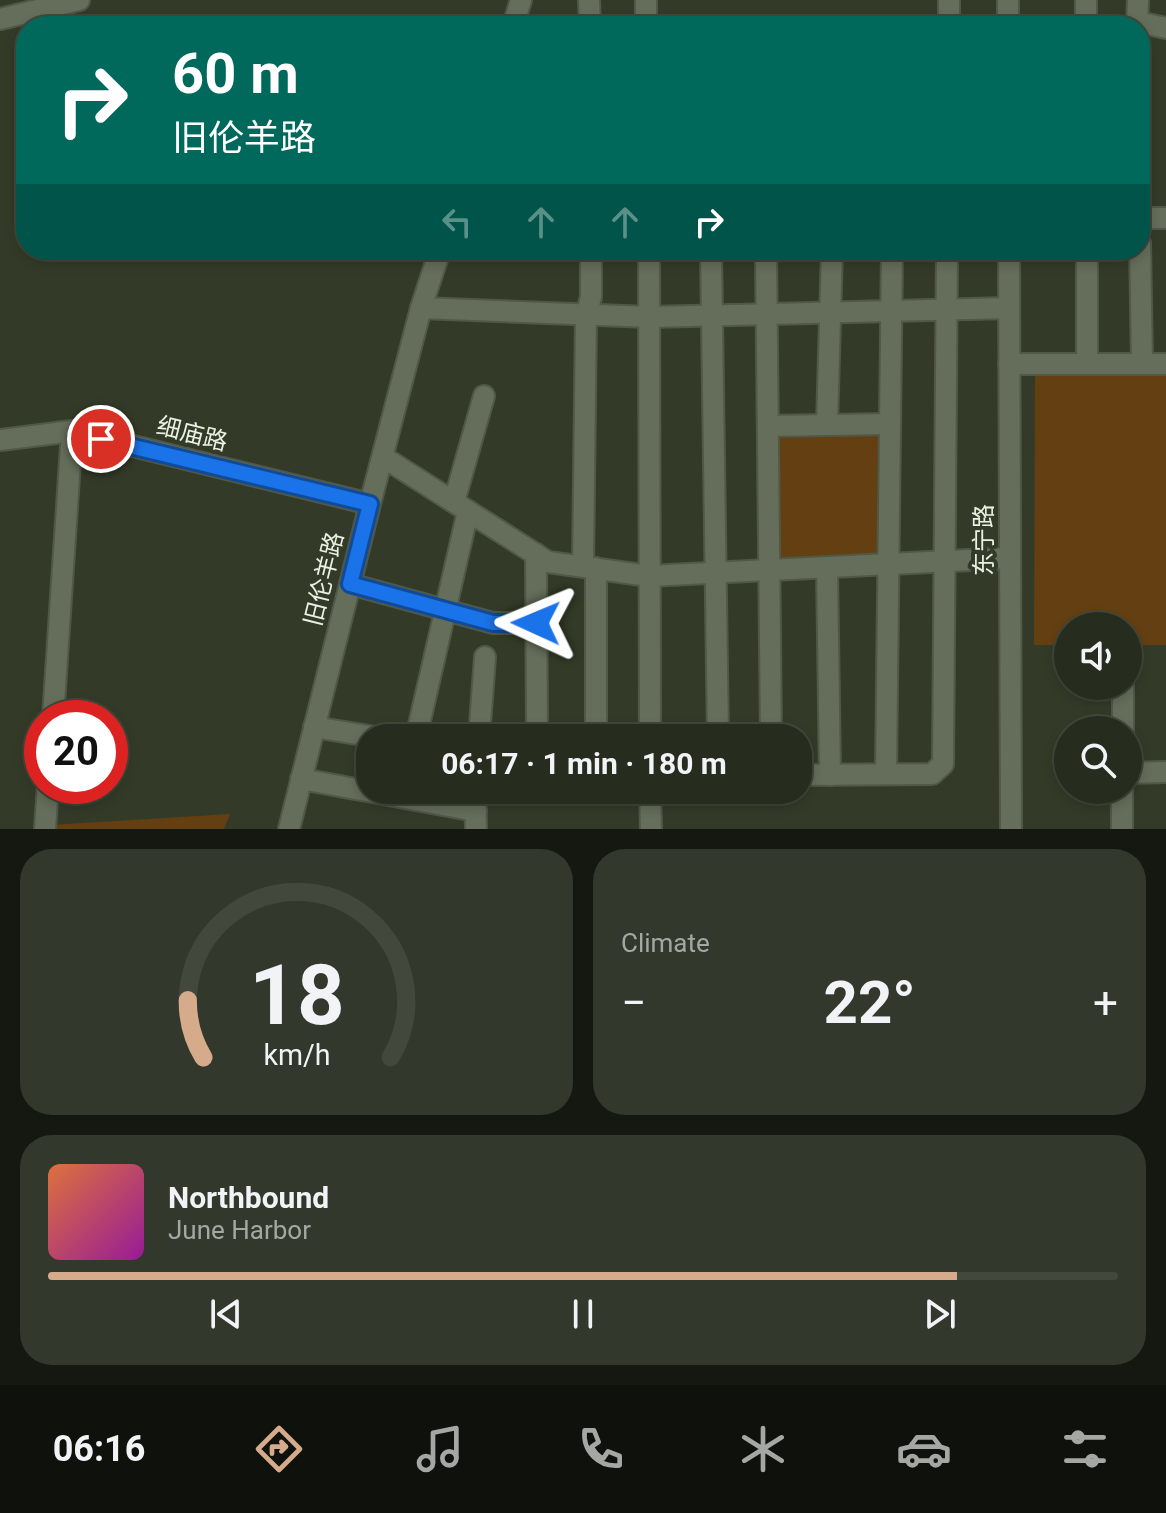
<!DOCTYPE html>
<html lang="en">
<head>
<meta charset="utf-8">
<style>
  body { margin:0; font-family:Roboto,"Noto Sans SC",sans-serif; background:#32382b; color:#f1f3f6; height:100vh; display:flex; flex-direction:column; font-size:30px; white-space:nowrap }
  * { box-sizing:border-box; margin:0 }
  p { font-size:26px; color:#a4a7a4 }
  .icon { flex:none; width:44px; height:44px; fill:none; stroke:currentColor; stroke-width:2; stroke-linecap:round; stroke-linejoin:round }
  .map { position:relative; height:829px; overflow:hidden }
  .panel { display:flex; flex-direction:column; gap:20px; padding:20px; background:#151810; flex:1 }
  .panel>* { flex:none }
  .guide { position:absolute; left:16px; top:16px; width:1134px; height:244px; border-radius:32px; box-shadow:0 4px 12px #0003,0 0 0 2px #42483c; background:#00695c; color:#fff; overflow:hidden }
  .buttons { position:absolute; left:1054px; top:612px; display:grid; gap:16px }
  .buttons a { display:grid; place-items:center; width:88px; height:88px; border-radius:50%; background:#262c1e; box-shadow:0 4px 12px #0003,0 0 0 2px #42483c; font-size:40px }
  .speed { position:absolute; left:24px; top:700px; display:flex; gap:16px; font-size:40px; font-weight:700; text-align:center }
  .speed>* { display:grid; place-content:center; width:104px; height:104px; border-radius:50%; background:#262c1e; box-shadow:0 4px 12px #0003,0 0 0 2px #42483c; line-height:1 }
  .speed .limit { border:12px solid #d22; background:#fff; color:#111 }
  .pin { position:absolute; display:grid; place-items:center; width:68px; height:68px; color:#fff; margin:-34px; border:4px solid #fff; border-radius:50%; box-shadow:0 2px 8px #0007 }
  .me { position:absolute; width:88px; margin:-44px; rotate:271deg; stroke-linejoin:round; filter:drop-shadow(0 0 6px #0008) }
  .turn { display:flex; align-items:center; gap:28px; height:168px; padding:0 24px; font-size:36px }
  .turn .icon { width:104px; height:104px; stroke-width:2.5 }
  .turn b { display:block; font-size:56px; line-height:68px }
  .lanes { display:flex; align-items:center; height:76px; padding:0 24px; background:#0003; justify-content:center; gap:40px; direction:ltr }
  .lanes .off { opacity:.35 }
  .big { font-size:60px; font-weight:700; line-height:1.1 }
  .panel .widget { flex:1; display:flex; flex-direction:column; justify-content:center; gap:12px; min-width:0; padding:0 28px; border-radius:32px; background:#32382b }
  .panel .dial { align-items:center; gap:0 }
  .dial svg { height:208px; overflow:visible; fill:none; stroke:#42483c; stroke-width:7; stroke-linecap:round; text-anchor:middle }
  .dial text { fill:#f1f3f6; stroke:none }
  .song { display:flex; align-items:center; gap:24px }
  .cover { width:96px; height:96px; border-radius:12px; background:linear-gradient(135deg,hsl(20 70% 55%),hsl(300 70% 35%)) }
  .played { height:8px; border-radius:4px; background:linear-gradient(90deg,#d6ab8b 85%,#42483c 85%) }
  .keys { display:flex; justify-content:space-around; direction:ltr }
  .heat { display:flex; justify-content:space-between; align-items:center; font-size:44px; direction:ltr }
  .panel .tiles { flex:1; display:grid; gap:20px; grid-template-columns:1fr 1fr }
  .widget:last-child { grid-column:span 2 }
  .trip { position:absolute; left:356px; top:724px; width:456px; height:80px; border-radius:32px; background:#262c1e; box-shadow:0 4px 12px #0003,0 0 0 2px #42483c; font-weight:700; line-height:80px; text-align:center }
  .tab-bar { display:flex; height:128px; justify-content:space-around; align-items:center; background:#0f120c; color:#a4a7a4 }
  .tab-bar .icon { width:56px; height:56px }
  .tab-bar .on { color:#d6ab8b }
  .tab-bar b { font-size:36px; color:#f1f3f6 }
  .map>svg:first-child { display:block }
</style>
</head>
<body>
<div class="map">
<svg width="1166" height="829" viewBox="0 0 1166 829">
  <rect width="100%" height="100%" fill="#333b28"/>
  <!-- green -->
  <g fill="#643f11">
    <path d="M1035,368H1166V645H1128V626H1068V645H1034Z"/>
    <path d="M882,431L885,556L777,559L774,433Z"/>
    <path d="M230,814L224,829H50L51,825Z"/>
  </g>
  <g fill="none" stroke-linecap="round" stroke-linejoin="round">
    <defs>
      <g id="minor">
        <path d="M589,0L590,26"/>
        <path d="M646,0V26"/>
        <path d="M1008,0V26"/>
        <path d="M1086,0V26"/>
        <path d="M0,19L79,0"/>
        <path d="M1137,22L1166,28"/>
        <path d="M513,26L521,0"/>
        <path d="M949,26V0"/>
        <path d="M1137,26L1138,0"/>
        <path d="M1140,218H1166"/>
        <path d="M1140,243L1142,364"/>
        <path d="M649,250L650,738"/>
        <path d="M711,250L718,738"/>
        <path d="M766,250L771,738"/>
        <path d="M1009,250L1011,829"/>
        <path d="M421,308L650,317L1009,308"/>
        <path d="M1009,364H1166"/>
        <path d="M1087,364V250"/>
        <path d="M827,425L832,250"/>
        <path d="M768,426L890,424"/>
        <path d="M0,440L72,431L370,504"/>
        <path d="M383,457L548,562L649,576L1010,558"/>
        <path d="M454,502L484,396"/>
        <path d="M536,554L537,738"/>
        <path d="M583,566L586,316L591,297V250"/>
        <path d="M827,567L830,775"/>
        <path d="M596,568V738"/>
        <path d="M350,584L493,623H536"/>
        <path d="M53,718L72,431"/>
        <path d="M314,727L381,738"/>
        <path d="M1123,730V686"/>
        <path d="M416,738L468,511"/>
        <path d="M479,738L485,657"/>
        <path d="M1128,773L1166,772"/>
        <path d="M886,774L892,250"/>
        <path d="M798,775L932,774L943,764L947,250"/>
        <path d="M301,779L476,811"/>
        <path d="M475,790L476,829"/>
        <path d="M650,790L651,829"/>
        <path d="M45,829L48,786"/>
        <path d="M289,829L370,504L421,308L440,250"/>
        <path d="M1122,829V790"/>
      </g>
    </defs>
    <!-- minor casing -->
    <use href="#minor" stroke="#515847" stroke-width="24"/>
    <!-- minor -->
    <use href="#minor" stroke="#656e5a" stroke-width="20"/>
  </g>
  <g fill="none" stroke-linecap="round" stroke-linejoin="round">
    <defs>
      <path id="route" d="M101,439L370,504L350,584L493,623H536"/>
    </defs>
    <!-- route casing -->
    <use href="#route" stroke="#114b97" stroke-width="20"/>
    <!-- route -->
    <use href="#route" stroke="#1a73e8" stroke-width="14"/>
  </g>
  <g text-anchor="middle" dominant-baseline="central" stroke-width="8" stroke-linejoin="round" paint-order="stroke">
    <!-- street labels -->
    <g font-size="24" fill="#eaf0e4" stroke="#333b28">
      <text transform="translate(192 434) rotate(14)">细庙路</text>
      <text transform="translate(984 540) rotate(-90)">东宁路</text>
      <text transform="translate(324 579) rotate(-76)">旧伦羊路</text>
    </g>
  </g>
</svg>
<div class="buttons">
<a><svg class="icon" aria-label="sound" viewBox="0 0 24 24"><path d="M4 9h4l5-4v14l-5-4H4zM17 9q2 3 0 6"/></svg></a>
<a><svg class="icon" aria-label="search" viewBox="0 0 24 24"><circle cx="10" cy="10" r="6"/><path d="M15 15l6 6"/></svg></a>
</div>
<div class="speed"><div class="limit">20</div></div>
<div class="pin" style="left:101px;top:439px;background:#d93025"><svg class="icon" aria-label="arrive" viewBox="0 0 24 24"><path d="M6 21V4h12l-3 4 3 4H6"/></svg></div>
<svg class="me" style="left:536px;top:623px" viewBox="-20 -20 40 40"><path d="M0-17L14 15 0 8-14 15z" fill="#1a73e8" stroke="#fff" stroke-width="4"/></svg>
<div class="trip">06:17 · 1 min · 180 m</div>
<div class="guide">
<div class="turn"><svg class="icon" aria-label="right" viewBox="0 0 24 24"><path d="M7 20v-9h11M14 6l5 5-5 5"/></svg><div><b>60 m</b>旧伦羊路</div></div>
<div class="lanes"><svg class="icon off" aria-label="left" viewBox="0 0 24 24"><path d="M17 20v-9H6M10 6l-5 5 5 5"/></svg><svg class="icon off" aria-label="ahead" viewBox="0 0 24 24"><path d="M12 20V5M6 11l6-6 6 6"/></svg><svg class="icon off" aria-label="ahead" viewBox="0 0 24 24"><path d="M12 20V5M6 11l6-6 6 6"/></svg><svg class="icon" aria-label="right" viewBox="0 0 24 24"><path d="M7 20v-9h11M14 6l5 5-5 5"/></svg></div>
</div>
</div>
<section class="panel">
<div class="tiles">
<div class="widget dial"><svg viewBox="0 0 100 80">
<path d="M14 69A42 42 0 1 1 86 69"/>
<path d="M14 69A42 42 0 0 1 8 47" stroke="#d6ab8b"/>
<text x="50" y="56" font-size="32" font-weight="700">18</text>
<text x="50" y="72" font-size="11">km/h</text>
</svg></div>
<div class="widget"><p>Climate</p>
<div class="heat"><a>−</a><b class="big">22°</b><a>+</a></div>
</div>
<div class="widget">
<div class="song"><i class="cover"></i><div><b>Northbound</b><p>June Harbor</p></div></div>
<div class="played"></div>
<div class="keys"><svg class="icon" aria-label="previous" viewBox="0 0 24 24"><path d="M18 5L8 12l10 7zM5 5v14"/></svg><svg class="icon" aria-label="pause" viewBox="0 0 24 24"><path d="M8 5v14M16 5v14"/></svg><svg class="icon" aria-label="next" viewBox="0 0 24 24"><path d="M6 5l10 7-10 7zM19 5v14"/></svg></div>
</div>
</div>
</section>
<nav class="tab-bar">
<b>06:16</b>
<svg class="icon on" aria-label="directions" viewBox="0 0 24 24"><path d="M12 3l9 9-9 9-9-9zM9 14v-3h6M13 9l2 2-2 2"/></svg>
<svg class="icon" aria-label="music" viewBox="0 0 24 24"><path d="M9 18V5l10-2v13"/><circle cx="6" cy="18" r="3"/><circle cx="16" cy="16" r="3"/></svg>
<svg class="icon" aria-label="phone" viewBox="0 0 24 24"><path d="M5 4h4l2 5-3 2q2 4 5 5l2-3 5 2v4C11 20 4 13 5 4z"/></svg>
<svg class="icon" aria-label="climate" viewBox="0 0 24 24"><path d="M12 3v18M4 7l16 10M4 17L20 7"/></svg>
<svg class="icon" aria-label="car" viewBox="0 0 24 24"><path d="M5 17H2v-5l4-1 3-4h7l3 4 3 1v5h-3M9 17h6M6 11h13"/><circle cx="7" cy="17" r="2"/><circle cx="17" cy="17" r="2"/></svg>
<svg class="icon" aria-label="filters" viewBox="0 0 24 24"><path d="M4 7h16M4 17h16"/><circle cx="9" cy="7" r="2"/><circle cx="15" cy="17" r="2"/></svg>
</nav>
</body>
</html>
